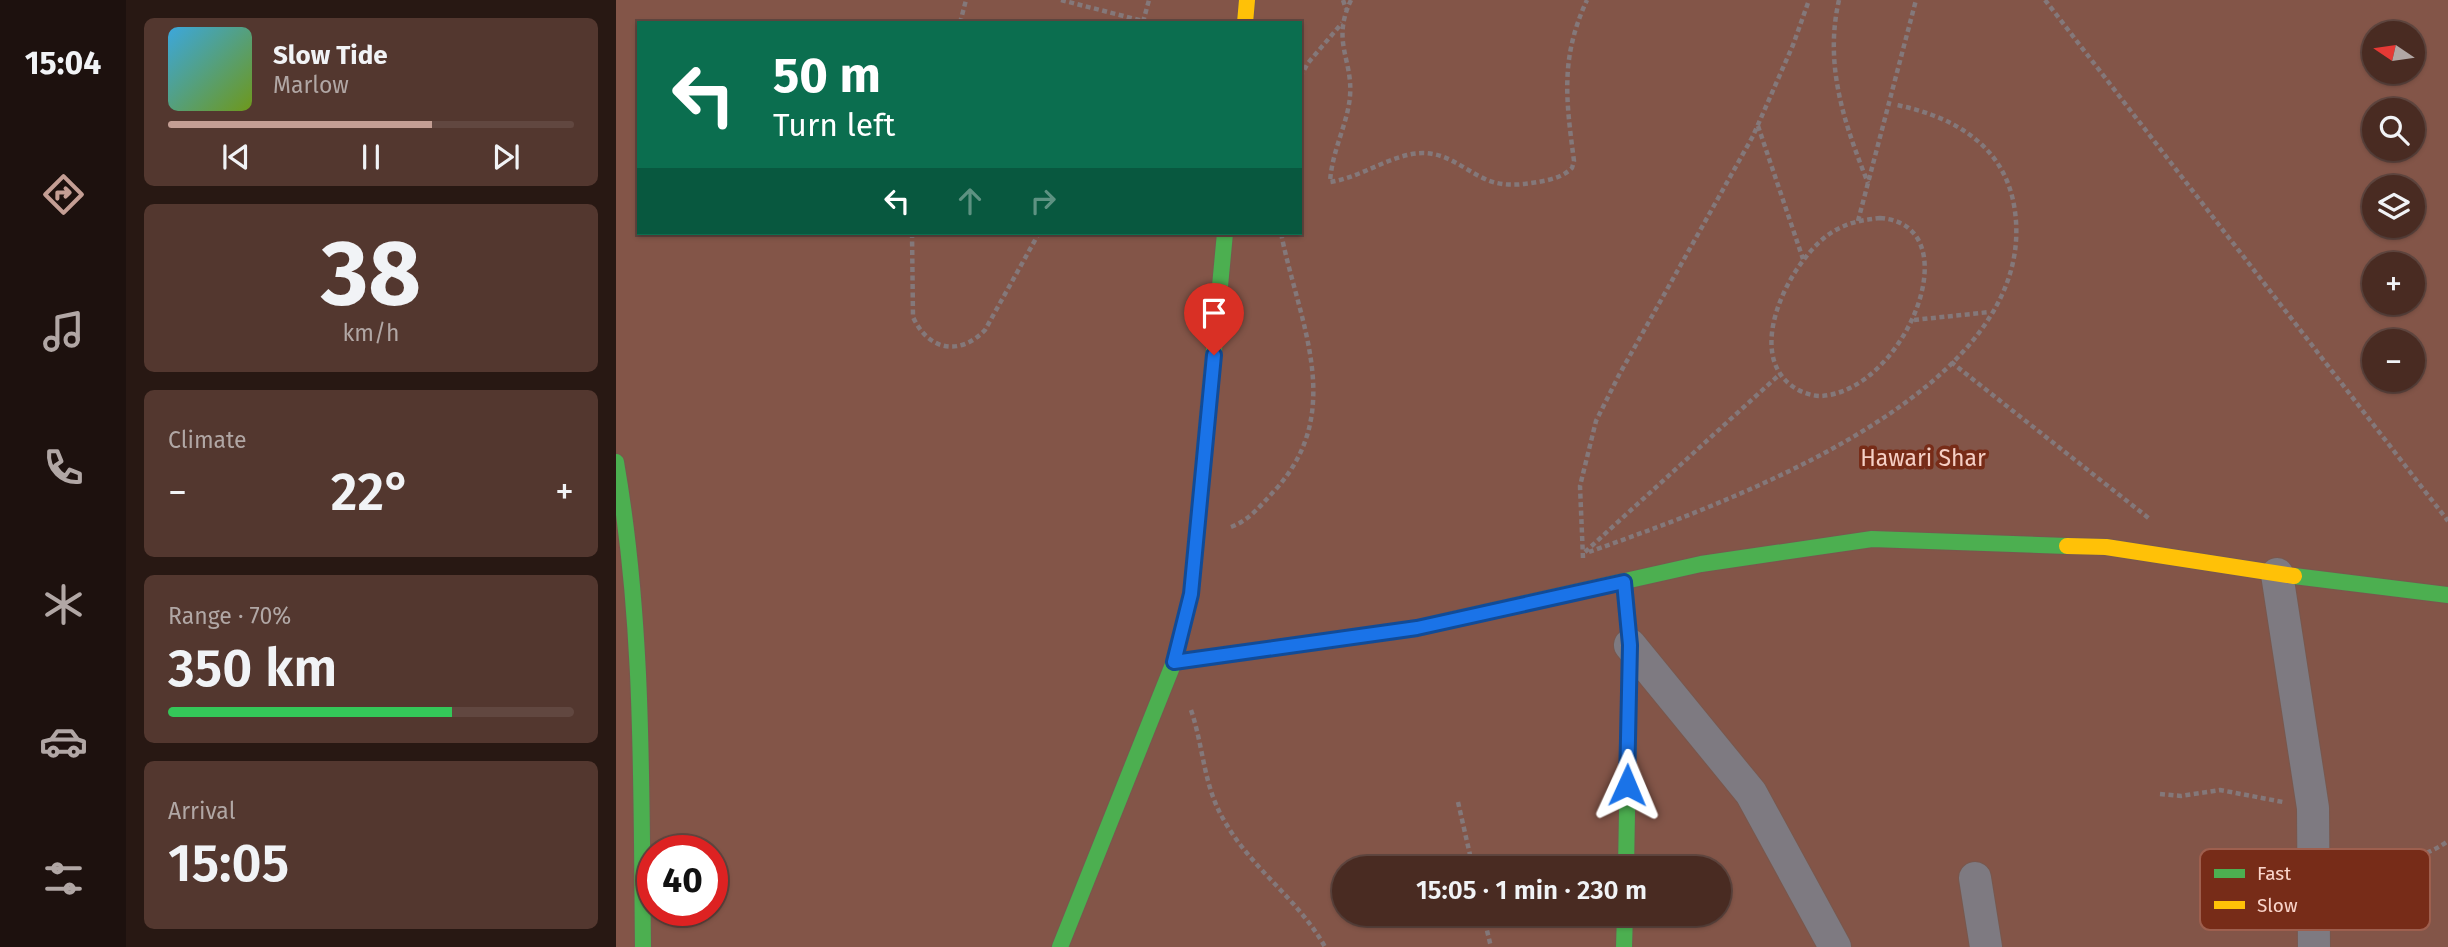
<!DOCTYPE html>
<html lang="en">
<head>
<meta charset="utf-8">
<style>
  body { margin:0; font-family:"Fira Sans",sans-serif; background:#53372f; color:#f1f3f6; height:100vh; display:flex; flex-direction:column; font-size:26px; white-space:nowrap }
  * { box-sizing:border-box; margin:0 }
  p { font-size:23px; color:#b1a7a5 }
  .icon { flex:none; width:38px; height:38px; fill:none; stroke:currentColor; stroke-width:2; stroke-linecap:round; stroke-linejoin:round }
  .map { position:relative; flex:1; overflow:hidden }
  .details { display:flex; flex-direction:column; gap:18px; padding:18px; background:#281813; width:490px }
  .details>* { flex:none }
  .hud { position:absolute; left:21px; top:21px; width:665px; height:214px; border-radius:0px; box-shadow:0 2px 5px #0004,0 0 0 2px #614740; background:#0b6e4f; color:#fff; overflow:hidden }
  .needle { width:46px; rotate:283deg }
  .controls { position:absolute; left:1746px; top:21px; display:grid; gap:14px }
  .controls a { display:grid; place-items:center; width:63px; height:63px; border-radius:50%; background:#492b22; box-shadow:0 2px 5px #0004,0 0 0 2px #614740; font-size:35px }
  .speed { position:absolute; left:21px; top:835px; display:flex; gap:14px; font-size:35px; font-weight:700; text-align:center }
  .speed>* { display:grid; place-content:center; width:91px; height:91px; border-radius:50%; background:#492b22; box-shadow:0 2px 5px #0004,0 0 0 2px #614740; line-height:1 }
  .speed .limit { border:10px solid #d22; background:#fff; color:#111 }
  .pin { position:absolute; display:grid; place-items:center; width:60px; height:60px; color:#fff; margin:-72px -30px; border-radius:50% 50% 50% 0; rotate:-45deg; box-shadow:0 0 7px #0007 }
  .pin .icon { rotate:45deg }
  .me { position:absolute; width:77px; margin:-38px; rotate:1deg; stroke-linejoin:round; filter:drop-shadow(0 0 5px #0008) }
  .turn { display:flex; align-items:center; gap:24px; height:147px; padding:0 21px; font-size:32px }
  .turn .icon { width:91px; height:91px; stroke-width:2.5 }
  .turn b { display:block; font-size:49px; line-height:60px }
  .lanes { display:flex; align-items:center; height:66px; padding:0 21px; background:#0003; justify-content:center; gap:35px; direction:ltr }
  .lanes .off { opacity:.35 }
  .big { font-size:52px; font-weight:600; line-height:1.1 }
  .details .card { flex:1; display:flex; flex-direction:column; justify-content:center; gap:10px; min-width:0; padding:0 24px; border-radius:10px; background:#53372f }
  .details .dial { align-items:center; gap:0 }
  .dial b { font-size:91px; line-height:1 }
  .song { display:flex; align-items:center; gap:21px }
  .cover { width:84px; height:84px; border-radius:10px; background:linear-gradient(135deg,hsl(200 70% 55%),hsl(80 70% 35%)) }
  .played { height:7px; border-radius:4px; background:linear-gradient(90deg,#c49e94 65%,#614740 65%) }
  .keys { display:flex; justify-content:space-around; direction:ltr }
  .heat { display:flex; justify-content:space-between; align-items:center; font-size:38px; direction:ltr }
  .charge { height:10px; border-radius:5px; background:linear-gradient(90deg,#34c759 70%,#614740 0) }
  .trip { position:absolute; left:716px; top:856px; width:399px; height:70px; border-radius:35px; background:#492b22; box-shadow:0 2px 5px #0004,0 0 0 2px #614740; font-weight:600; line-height:70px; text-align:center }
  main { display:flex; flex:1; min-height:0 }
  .tab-bar { display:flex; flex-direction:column; width:126px; justify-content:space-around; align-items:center; background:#1d110e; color:#b1a7a5 }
  .tab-bar .icon { width:49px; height:49px }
  .tab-bar .current { color:#c49e94 }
  .tab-bar b { font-size:32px; color:#f1f3f6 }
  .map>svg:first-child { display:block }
</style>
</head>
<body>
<main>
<nav class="tab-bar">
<b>15:04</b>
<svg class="icon current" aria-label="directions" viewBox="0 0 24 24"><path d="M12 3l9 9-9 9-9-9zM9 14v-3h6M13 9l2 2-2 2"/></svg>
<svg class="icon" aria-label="music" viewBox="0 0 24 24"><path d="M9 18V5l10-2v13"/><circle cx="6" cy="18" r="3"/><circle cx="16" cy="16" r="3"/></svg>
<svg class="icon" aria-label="phone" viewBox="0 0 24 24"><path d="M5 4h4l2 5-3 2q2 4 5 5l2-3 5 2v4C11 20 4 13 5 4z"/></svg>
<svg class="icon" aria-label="climate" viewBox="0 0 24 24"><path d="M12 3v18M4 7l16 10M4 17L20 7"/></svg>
<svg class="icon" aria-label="car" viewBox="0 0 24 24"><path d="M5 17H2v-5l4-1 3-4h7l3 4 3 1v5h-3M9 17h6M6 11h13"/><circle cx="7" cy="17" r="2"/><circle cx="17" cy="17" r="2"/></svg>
<svg class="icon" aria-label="filters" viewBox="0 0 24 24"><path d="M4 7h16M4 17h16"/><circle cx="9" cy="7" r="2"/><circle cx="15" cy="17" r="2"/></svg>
</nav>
<section class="details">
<div class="card">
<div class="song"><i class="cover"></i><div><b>Slow Tide</b><p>Marlow</p></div></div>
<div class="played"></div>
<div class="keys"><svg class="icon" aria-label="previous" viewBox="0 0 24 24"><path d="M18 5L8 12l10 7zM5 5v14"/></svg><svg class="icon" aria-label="pause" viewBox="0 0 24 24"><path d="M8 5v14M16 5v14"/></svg><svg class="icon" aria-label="next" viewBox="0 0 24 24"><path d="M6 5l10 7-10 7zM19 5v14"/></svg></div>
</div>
<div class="card dial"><b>38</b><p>km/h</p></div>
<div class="card"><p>Climate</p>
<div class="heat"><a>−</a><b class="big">22°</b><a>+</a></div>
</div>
<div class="card"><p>Range · 70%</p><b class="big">350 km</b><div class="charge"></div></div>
<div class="card"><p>Arrival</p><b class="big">15:05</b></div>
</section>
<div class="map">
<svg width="1832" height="947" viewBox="0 0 1832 947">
  <rect width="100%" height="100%" fill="#61392e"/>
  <!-- green -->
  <path fill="#835548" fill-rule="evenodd" d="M0,0H1832V947H0ZM23,23H684V233H23ZM1759,33H1797V72H1759ZM1759,110H1797V149H1759ZM1759,187H1797V226H1759ZM1759,264H1797V303H1759ZM1759,341H1797V380H1759ZM37,850H96V910H37ZM728,868H1102V914H728Z"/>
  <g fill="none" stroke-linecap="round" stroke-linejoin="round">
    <defs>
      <g id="street">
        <path d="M1661,574L1697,808L1698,947"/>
        <path d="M1014,645L1135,793L1219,947"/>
        <path d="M1359,878L1370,947"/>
      </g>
      <g id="fast">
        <path d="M0,462C28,623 25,784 27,947"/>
        <path d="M1678,576L1832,595"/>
        <path d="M1008,582L1014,645L1010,868"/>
        <path d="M844,618L1085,564L1256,539L1451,546"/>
        <path d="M444,947L558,662L575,594L609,233"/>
        <path d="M1008,947L1009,914"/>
      </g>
      <g id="slow">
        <path d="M629,23L631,0"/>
        <path d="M1451,546L1490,547L1678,576"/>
        <path d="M558,662L801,628L844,618"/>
      </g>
    </defs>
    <!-- street casing -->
    <use href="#street" stroke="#78584e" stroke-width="34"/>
    <!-- fast casing -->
    <use href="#fast" stroke="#78584e" stroke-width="18"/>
    <!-- slow casing -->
    <use href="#slow" stroke="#78584e" stroke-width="18"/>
    <!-- path -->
    <g stroke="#84787a" stroke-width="4.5" stroke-dasharray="5 3.5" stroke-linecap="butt">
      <path d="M445,0L527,21"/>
      <path d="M727,0L730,9"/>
      <path d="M735,0C715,42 737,59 734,96C732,123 716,150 714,182C747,177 775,154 806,153C832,153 847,169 869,179C886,187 904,185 922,182C934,180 947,177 956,168L958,161C950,100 944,58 971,0"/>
      <path d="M1223,0C1208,65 1228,123 1252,183"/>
      <path d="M1429,0L1832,521"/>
      <path d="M527,22L533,0"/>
      <path d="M344,23L350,0"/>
      <path d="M684,77L692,63L726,23"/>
      <path d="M1142,126L1187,259"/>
      <path d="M1264,218C1357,225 1289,391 1205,396C1195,396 1184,392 1176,386C1126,350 1178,254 1218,231C1233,222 1247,220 1264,218Z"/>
      <path d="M1242,221L1300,0"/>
      <path d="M296,233L297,317C312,350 343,357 369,330L423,233"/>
      <path d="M1298,320L1374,312"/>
      <path d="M1335,362L1535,520"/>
      <path d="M615,527C634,520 646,504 660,489C731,410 682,320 665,233"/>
      <path d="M969,552L1164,374"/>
      <path d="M973,552C1107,504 1437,389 1397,200C1384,142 1334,116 1281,105"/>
      <path d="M967,558L964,486L980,421L1003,375L1137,136L1177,45L1193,0"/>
      <path d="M575,710C588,748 587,786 609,822C636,869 683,900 709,947"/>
      <path d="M1544,794L1565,796L1604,790L1667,802"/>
      <path d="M842,802L857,868"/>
      <path d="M1727,855C1766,862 1798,865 1832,841"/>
      <path d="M867,914L875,947"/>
    </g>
    <!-- street -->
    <use href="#street" stroke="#7e7a81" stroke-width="32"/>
    <!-- fast -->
    <use href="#fast" stroke="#4caf50" stroke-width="16"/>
    <!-- slow -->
    <use href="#slow" stroke="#ffc107" stroke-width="16"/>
  </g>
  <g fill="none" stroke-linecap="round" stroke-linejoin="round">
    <defs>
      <path id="route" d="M598,355L575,594L558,662L801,628L1008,582L1014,645L1011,785"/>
    </defs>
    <!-- route casing -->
    <use href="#route" stroke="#114b97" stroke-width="18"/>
    <!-- route -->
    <use href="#route" stroke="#1a73e8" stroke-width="12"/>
  </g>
  <g text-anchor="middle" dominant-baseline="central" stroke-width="7" stroke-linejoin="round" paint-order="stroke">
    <!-- park labels -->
    <g font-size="23" fill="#f5cfc5" stroke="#772c18">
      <text x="1307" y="458">Hawari Shar</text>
    </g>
  </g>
  <!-- legend -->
  <rect x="1584" y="849" width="230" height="81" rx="10" fill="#772c18" stroke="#9e5f4e" stroke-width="2"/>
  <rect x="1598" y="869" width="31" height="9" fill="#4caf50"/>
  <rect x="1598" y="901" width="31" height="8" fill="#ffc107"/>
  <g font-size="19" fill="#fad5cb">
    <text x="1641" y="880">Fast</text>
    <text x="1641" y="912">Slow</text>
  </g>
</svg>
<div class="controls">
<a><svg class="needle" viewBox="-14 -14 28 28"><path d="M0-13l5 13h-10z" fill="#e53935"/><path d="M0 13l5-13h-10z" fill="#b1a7a5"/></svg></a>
<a><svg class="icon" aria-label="search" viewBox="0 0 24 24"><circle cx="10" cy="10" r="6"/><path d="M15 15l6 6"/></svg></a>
<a><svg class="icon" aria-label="layers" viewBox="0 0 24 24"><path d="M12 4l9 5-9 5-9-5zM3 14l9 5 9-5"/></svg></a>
<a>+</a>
<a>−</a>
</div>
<div class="speed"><div class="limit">40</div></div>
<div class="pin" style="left:598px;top:355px;background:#d93025"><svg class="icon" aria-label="arrive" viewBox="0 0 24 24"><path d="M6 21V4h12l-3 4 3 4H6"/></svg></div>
<svg class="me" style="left:1011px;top:785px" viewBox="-20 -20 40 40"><path d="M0-17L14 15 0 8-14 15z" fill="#1a73e8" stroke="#fff" stroke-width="4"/></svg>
<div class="trip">15:05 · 1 min · 230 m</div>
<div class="hud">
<div class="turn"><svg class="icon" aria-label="left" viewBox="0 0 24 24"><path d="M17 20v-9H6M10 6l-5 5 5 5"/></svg><div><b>50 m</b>Turn left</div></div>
<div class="lanes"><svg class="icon" aria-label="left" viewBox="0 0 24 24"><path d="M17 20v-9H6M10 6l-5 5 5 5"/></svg><svg class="icon off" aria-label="ahead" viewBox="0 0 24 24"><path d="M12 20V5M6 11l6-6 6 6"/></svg><svg class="icon off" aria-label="right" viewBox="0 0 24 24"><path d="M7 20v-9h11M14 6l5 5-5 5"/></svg></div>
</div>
</div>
</main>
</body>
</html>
